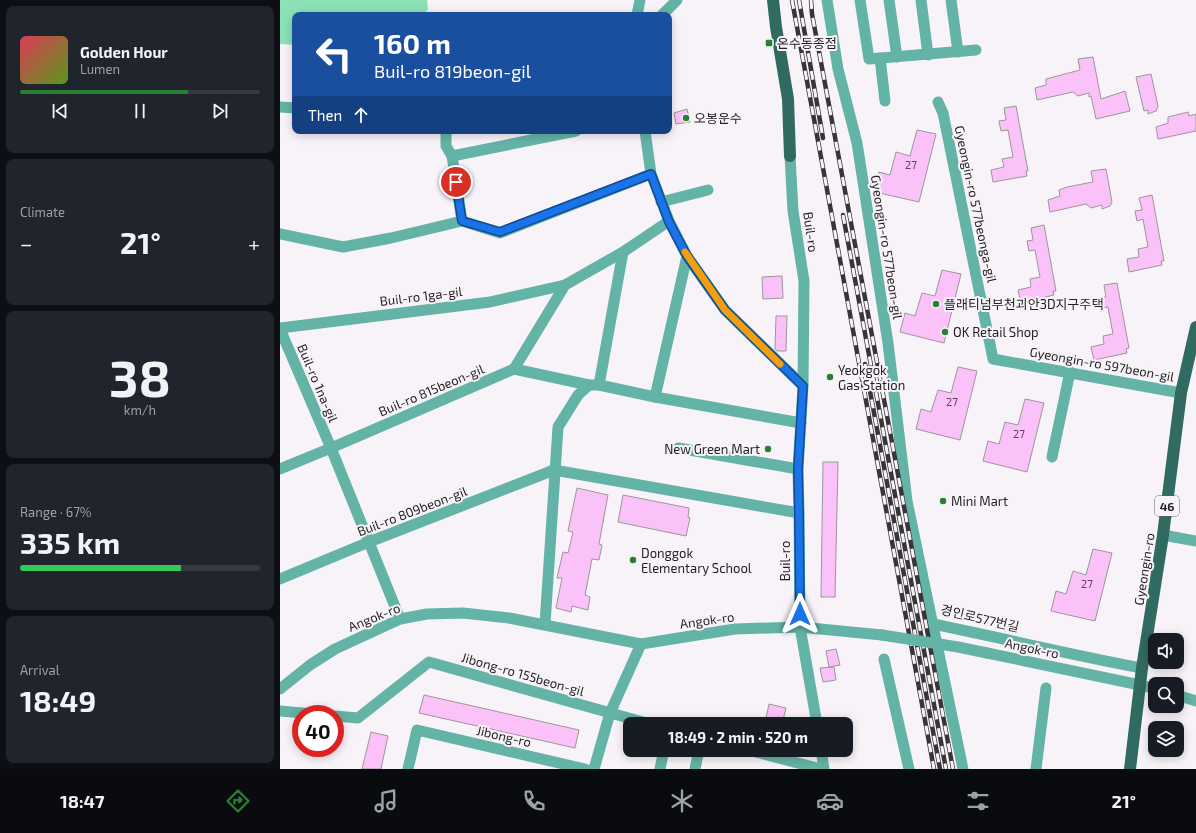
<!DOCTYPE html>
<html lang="en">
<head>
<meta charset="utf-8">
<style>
  body { margin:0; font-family:"Exo 2","Noto Sans KR",sans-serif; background:#20242c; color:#f1f3f6; height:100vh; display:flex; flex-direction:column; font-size:15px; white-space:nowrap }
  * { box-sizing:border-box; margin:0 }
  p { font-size:13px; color:#9ea1a6 }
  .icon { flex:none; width:22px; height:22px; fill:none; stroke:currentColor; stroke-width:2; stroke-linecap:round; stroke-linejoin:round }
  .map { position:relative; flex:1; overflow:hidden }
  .side { display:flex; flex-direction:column; gap:6px; padding:6px; background:#0d0f14; width:280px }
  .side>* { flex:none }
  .hud { position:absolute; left:12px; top:12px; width:380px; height:122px; border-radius:8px; box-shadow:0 2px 10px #0003; background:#1a4fa0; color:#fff; overflow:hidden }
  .controls { position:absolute; left:868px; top:633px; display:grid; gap:8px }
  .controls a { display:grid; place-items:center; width:36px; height:36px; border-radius:8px; background:#171b24; box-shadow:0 2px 10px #0003; font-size:20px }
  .speed { position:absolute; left:12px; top:705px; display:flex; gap:8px; font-size:20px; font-weight:700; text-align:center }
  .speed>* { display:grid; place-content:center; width:52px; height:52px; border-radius:50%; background:#171b24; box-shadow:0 2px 10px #0003; line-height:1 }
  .speed .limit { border:6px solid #d22; background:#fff; color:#111 }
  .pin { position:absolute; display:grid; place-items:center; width:34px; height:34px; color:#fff; margin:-17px; border:2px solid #fff; border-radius:50%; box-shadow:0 1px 4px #0007 }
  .me { position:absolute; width:44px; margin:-22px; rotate:0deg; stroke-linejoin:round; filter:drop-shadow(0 0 3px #0008) }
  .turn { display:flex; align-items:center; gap:14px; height:84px; padding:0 16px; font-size:18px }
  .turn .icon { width:52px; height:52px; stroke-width:2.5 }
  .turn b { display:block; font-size:28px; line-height:34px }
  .then { display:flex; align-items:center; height:38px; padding:0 16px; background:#0003; gap:8px; font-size:15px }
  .big { font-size:30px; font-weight:700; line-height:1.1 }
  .side .card { flex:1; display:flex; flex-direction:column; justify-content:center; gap:6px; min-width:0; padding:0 14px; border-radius:8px; background:#20242c }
  .side .dial { align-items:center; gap:0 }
  .dial b { font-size:52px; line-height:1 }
  .song { display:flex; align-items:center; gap:12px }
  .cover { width:48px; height:48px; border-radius:6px; background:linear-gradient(135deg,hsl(350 70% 55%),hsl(90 70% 35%)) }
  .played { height:4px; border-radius:2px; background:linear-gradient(90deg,#278130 70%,#363941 70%) }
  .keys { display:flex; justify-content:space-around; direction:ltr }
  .heat { display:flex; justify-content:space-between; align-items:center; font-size:22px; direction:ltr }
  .charge { height:6px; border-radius:3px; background:linear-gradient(90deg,#34c759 67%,#363941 0) }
  .trip { position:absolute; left:343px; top:717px; width:230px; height:40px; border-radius:8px; background:#171b24; box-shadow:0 2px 10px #0003; font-weight:700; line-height:40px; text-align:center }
  .tab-bar { display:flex; height:64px; justify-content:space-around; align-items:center; background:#090b0e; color:#9ea1a6 }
  .tab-bar .icon { width:28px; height:28px }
  .tab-bar .selected { color:#278130 }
  .tab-bar b { font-size:18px; color:#f1f3f6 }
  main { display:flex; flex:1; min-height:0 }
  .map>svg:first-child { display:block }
</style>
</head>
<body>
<main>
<section class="side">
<div class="card">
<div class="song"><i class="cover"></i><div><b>Golden Hour</b><p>Lumen</p></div></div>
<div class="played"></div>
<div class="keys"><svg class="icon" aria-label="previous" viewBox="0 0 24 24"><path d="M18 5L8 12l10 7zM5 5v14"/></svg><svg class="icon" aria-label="pause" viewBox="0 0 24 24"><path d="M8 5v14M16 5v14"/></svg><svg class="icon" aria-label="next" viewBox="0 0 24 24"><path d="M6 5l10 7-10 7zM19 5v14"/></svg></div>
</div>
<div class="card"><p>Climate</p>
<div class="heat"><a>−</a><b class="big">21°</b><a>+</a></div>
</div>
<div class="card dial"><b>38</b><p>km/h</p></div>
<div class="card"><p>Range · 67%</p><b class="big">335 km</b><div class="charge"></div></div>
<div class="card"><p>Arrival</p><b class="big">18:49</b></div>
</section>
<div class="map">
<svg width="916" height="769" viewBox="0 0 916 769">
  <rect width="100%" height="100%" fill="#f8f3f8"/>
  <!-- green -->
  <path fill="#8ce2b6" d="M0,0H147L148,10L142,15H15V45L0,44Z"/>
  <!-- building -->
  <g fill="#fbc2fa" stroke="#9b969a">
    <path d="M813,57L821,99L845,91L850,111L816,119L811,96L809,97V93L798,96L793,92L757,100L755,88L766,85V79L800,70L798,59Z"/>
    <path d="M871,74L878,106L876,111L868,114V110L864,111L856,77Z"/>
    <path d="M736,106L748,171H746L747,176L713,182L711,170L724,167L722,159L733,157L728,130L721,131L719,121L726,120L724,108Z"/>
    <path d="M407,109L410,122L396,124L394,113Z"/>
    <path d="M908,112L909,116L916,114V131L878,139L876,127L888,123V117Z"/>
    <path d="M637,130L656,134L639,202L595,192L599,172L610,175L616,152L630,156Z"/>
    <path d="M826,169L832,202L830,206L822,209V205L811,208L806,204L770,212L768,200L780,196L779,190L787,187L813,182L811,171Z"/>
    <path d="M872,195L884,261H881L882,265L849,272L847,259L859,257L858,249L868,247L863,219L857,221L855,211L862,210L859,198Z"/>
    <path d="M764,225L776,291H773L774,295L741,303L738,290L751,287L750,279L760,277L755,250L749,251L747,241L753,240L751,228Z"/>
    <path d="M662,270L681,274L664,343L620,332L625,313L635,316L642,293L655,296Z"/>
    <path d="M502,276L503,298L483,299L482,277Z"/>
    <path d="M837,283L849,348L846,349L847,353L814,360L811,347L824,344L823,336L833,334L828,307L822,308L820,298L826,297L824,285Z"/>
    <path d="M496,316H507L506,351H497L495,349Z"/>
    <path d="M678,367L697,371L680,440L636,429L641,409L651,412L658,390L671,393Z"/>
    <path d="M745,399L764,403L747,472L703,461L708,441L719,444L725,422L738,425Z"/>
    <path d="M543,462H558L555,597H541Z"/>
    <path d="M297,488L328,495L319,544L322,545L319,560L312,559L305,595L310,597L308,610L292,606L291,612L276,608L282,578H277L283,552L288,553L293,532L288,531Z"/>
    <path d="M343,495L409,508L408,517L410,518L406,536L338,522Z"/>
    <path d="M813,549L832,553L815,621L771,611L776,591L786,594L793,571L806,575Z"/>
    <path d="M556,649L560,665L549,667L546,651Z"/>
    <path d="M554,667L556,680L543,682L540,668Z"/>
    <path d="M144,695L299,730L295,748L139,713Z"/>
    <path d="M489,704L506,708L502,724L485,723Z"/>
    <path d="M91,732L108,736L101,769H82Z"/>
  </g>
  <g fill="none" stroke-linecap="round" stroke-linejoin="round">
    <!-- minor -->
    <g stroke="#63b3a6" stroke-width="11">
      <path d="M547,0L558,69L577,143L608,343L627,501L683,769"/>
      <path d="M580,0L589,59L696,50"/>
      <path d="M609,0L617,57"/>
      <path d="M641,0L648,55"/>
      <path d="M671,0L678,52"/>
      <path d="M357,15L360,0"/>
      <path d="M382,15L397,0"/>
      <path d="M600,58L605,101"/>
      <path d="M658,102L663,113L713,359L901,393"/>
      <path d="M0,107L15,108"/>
      <path d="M166,131V146L172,156L182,221"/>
      <path d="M365,131L371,174L389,221L407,256L445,310L523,386"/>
      <path d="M172,156L296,131"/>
      <path d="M510,156L513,211L524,281L523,386L518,469L519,513L520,627L537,724"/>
      <path d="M381,202L428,190"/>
      <path d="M0,234L63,247L111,238L182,221L220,233L371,174"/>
      <path d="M0,328L210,302L285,285"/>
      <path d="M0,329L51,448L120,619"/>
      <path d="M234,369L285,285L343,252L389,221"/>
      <path d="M319,385L343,252"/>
      <path d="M375,397L407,256"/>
      <path d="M398,448L518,469"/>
      <path d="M772,457L790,372"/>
      <path d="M0,469L51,448L234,369L309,385H319L375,397L521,423"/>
      <path d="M883,535L916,541"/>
      <path d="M0,579L89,542L274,470L519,513"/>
      <path d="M265,624L278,427L298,395L309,385"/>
      <path d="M653,624C722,638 792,655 862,668"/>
      <path d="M707,653L860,685L875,689"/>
      <path d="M604,659L629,769"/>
      <path d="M0,689L30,665L55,649L120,619L147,614L183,613L229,618L361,644L455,629L520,627L602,635"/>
      <path d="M897,695L916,701"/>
      <path d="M0,711L34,714"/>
      <path d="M55,716L78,718L149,662L370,724"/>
      <path d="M468,750L541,769"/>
      <path d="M541,750L544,769"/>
      <path d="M128,769L137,730L305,769"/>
      <path d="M314,769L330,713L361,644"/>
      <path d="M380,769L384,750"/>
      <path d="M415,769L419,750"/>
      <path d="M756,769L766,688"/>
    </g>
    <!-- major -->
    <g stroke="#316a61" stroke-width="12">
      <path d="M493,0L496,27L508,99L510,156"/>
      <path d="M850,769L862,668L883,535L901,393L916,327"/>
    </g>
    <defs>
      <g id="rail">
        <path d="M512,0L654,769"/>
        <path d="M519,0L543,138"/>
        <path d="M531,0L532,14L673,769"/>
        <path d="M563,215L666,769"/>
        <path d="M585,364L660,769"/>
      </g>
    </defs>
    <!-- rail casing -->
    <use href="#rail" stroke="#383538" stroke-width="4.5"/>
    <!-- rail -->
    <use href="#rail" stroke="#f8f3f8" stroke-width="3" stroke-dasharray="9" stroke-linecap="butt"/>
    <!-- minor-bridge -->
    <path stroke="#63b3a6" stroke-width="11" d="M602,635L678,647L707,653"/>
  </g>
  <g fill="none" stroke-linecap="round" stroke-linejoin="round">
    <defs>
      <path id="route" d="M176,182L182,221L220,232L371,174L389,222L407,256L445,310L523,386L518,469L519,513L520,614"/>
    </defs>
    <!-- route casing -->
    <use href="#route" stroke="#114b97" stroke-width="10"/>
    <!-- route -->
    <use href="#route" stroke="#1a73e8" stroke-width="7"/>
    <!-- slow -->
    <path stroke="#f59e0b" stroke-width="7" d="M405,252L445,310L500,364"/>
  </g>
  <!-- markers -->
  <g fill="#278130" stroke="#f8f3f8" stroke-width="1.5">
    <rect x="485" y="39" width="8" height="8" rx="2"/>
    <circle cx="406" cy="118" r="4"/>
    <circle cx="656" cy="304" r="4"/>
    <circle cx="665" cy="332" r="4"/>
    <circle cx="550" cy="377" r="4"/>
    <circle cx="488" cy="449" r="4"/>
    <circle cx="663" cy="501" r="4"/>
    <circle cx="353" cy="560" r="4"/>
  </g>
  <g text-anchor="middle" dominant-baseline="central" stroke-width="4" stroke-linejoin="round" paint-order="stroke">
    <!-- number labels -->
    <g font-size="11" fill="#584857">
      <text x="631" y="164">27</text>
      <text x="672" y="401">27</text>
      <text x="739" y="433">27</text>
      <text x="807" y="583">27</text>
    </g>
    <!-- shield labels -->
    <rect fill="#f8f3f8" stroke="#625f62" stroke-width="1" x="875" y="496" width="24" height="20" rx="3"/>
    <g font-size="12" font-weight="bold" fill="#211f21">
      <text x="887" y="506">46</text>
    </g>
    <!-- poi labels -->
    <g font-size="13" fill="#211f21" stroke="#f8f3f8" text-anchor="start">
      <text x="497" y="43">온수동종점</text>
      <text x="414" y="118">오봉운수</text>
      <text x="664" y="304">플래티넘부천괴안3D지구주택</text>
      <text x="673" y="332">OK Retail Shop</text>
      <text x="558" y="370">Yeokgok<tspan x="558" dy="15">Gas Station</tspan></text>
      <text x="480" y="449" text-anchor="end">New Green Mart</text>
      <text x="671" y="501">Mini Mart</text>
      <text x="361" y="553">Donggok<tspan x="361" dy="15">Elementary School</tspan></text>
    </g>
    <!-- street labels -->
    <g font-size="13" fill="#211f21" stroke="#f8f3f8">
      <text transform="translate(696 204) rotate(78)">Gyeongin-ro 577beonga-gil</text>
      <text transform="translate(531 232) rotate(82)">Buil-ro</text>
      <text transform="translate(607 247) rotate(81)">Gyeongin-ro 577beon-gil</text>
      <text transform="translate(141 296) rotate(-7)">Buil-ro 1ga-gil</text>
      <text transform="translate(822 364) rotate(10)">Gyeongin-ro 597beon-gil</text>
      <text transform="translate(38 383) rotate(67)">Buil-ro 1na-gil</text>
      <text transform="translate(151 390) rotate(-23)">Buil-ro 815beon-gil</text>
      <text transform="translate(132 511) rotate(-21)">Buil-ro 809beon-gil</text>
      <text transform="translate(505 561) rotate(-90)">Buil-ro</text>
      <text transform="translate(864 569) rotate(-81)">Gyeongin-ro</text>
      <text transform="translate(94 617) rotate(-22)">Angok-ro</text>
      <text transform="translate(700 618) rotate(13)">경인로577번길</text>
      <text transform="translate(427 620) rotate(-8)">Angok-ro</text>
      <text transform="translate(752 648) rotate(12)">Angok-ro</text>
      <text transform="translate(243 674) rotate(16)">Jibong-ro 155beon-gil</text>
      <text transform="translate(224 736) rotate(13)">Jibong-ro</text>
    </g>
  </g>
</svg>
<div class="controls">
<a><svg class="icon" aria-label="sound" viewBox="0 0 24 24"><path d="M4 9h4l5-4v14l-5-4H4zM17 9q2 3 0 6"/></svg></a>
<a><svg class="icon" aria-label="search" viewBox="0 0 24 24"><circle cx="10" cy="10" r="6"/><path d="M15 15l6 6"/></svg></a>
<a><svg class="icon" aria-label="layers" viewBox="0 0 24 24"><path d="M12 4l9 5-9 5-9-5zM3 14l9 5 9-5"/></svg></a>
</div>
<div class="speed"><div class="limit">40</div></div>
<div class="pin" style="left:176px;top:182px;background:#d93025"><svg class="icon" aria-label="arrive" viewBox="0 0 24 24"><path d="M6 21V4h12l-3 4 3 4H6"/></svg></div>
<svg class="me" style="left:520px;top:614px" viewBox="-20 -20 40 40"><path d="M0-17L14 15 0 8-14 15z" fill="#1a73e8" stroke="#fff" stroke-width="4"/></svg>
<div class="trip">18:49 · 2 min · 520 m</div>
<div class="hud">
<div class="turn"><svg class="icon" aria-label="left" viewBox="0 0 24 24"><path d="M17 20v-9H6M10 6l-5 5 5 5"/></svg><div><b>160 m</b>Buil-ro 819beon-gil</div></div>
<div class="then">Then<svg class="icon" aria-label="ahead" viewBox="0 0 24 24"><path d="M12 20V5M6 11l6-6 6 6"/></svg></div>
</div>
</div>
</main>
<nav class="tab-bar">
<b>18:47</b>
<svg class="icon selected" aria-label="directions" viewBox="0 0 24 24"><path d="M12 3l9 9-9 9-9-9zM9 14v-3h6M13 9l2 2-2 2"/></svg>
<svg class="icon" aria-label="music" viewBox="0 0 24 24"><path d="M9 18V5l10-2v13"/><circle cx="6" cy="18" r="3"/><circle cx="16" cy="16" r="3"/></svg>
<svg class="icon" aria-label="phone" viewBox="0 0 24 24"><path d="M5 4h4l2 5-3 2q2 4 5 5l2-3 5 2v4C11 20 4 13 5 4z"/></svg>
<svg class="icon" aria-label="climate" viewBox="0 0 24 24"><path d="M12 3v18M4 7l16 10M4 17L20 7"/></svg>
<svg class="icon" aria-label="car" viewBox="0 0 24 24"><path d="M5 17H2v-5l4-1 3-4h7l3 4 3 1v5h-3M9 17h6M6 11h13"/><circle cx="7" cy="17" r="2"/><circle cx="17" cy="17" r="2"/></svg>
<svg class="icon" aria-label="filters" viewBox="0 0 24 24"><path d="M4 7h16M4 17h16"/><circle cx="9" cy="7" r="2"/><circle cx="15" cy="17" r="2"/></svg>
<b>21°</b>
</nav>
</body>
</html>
